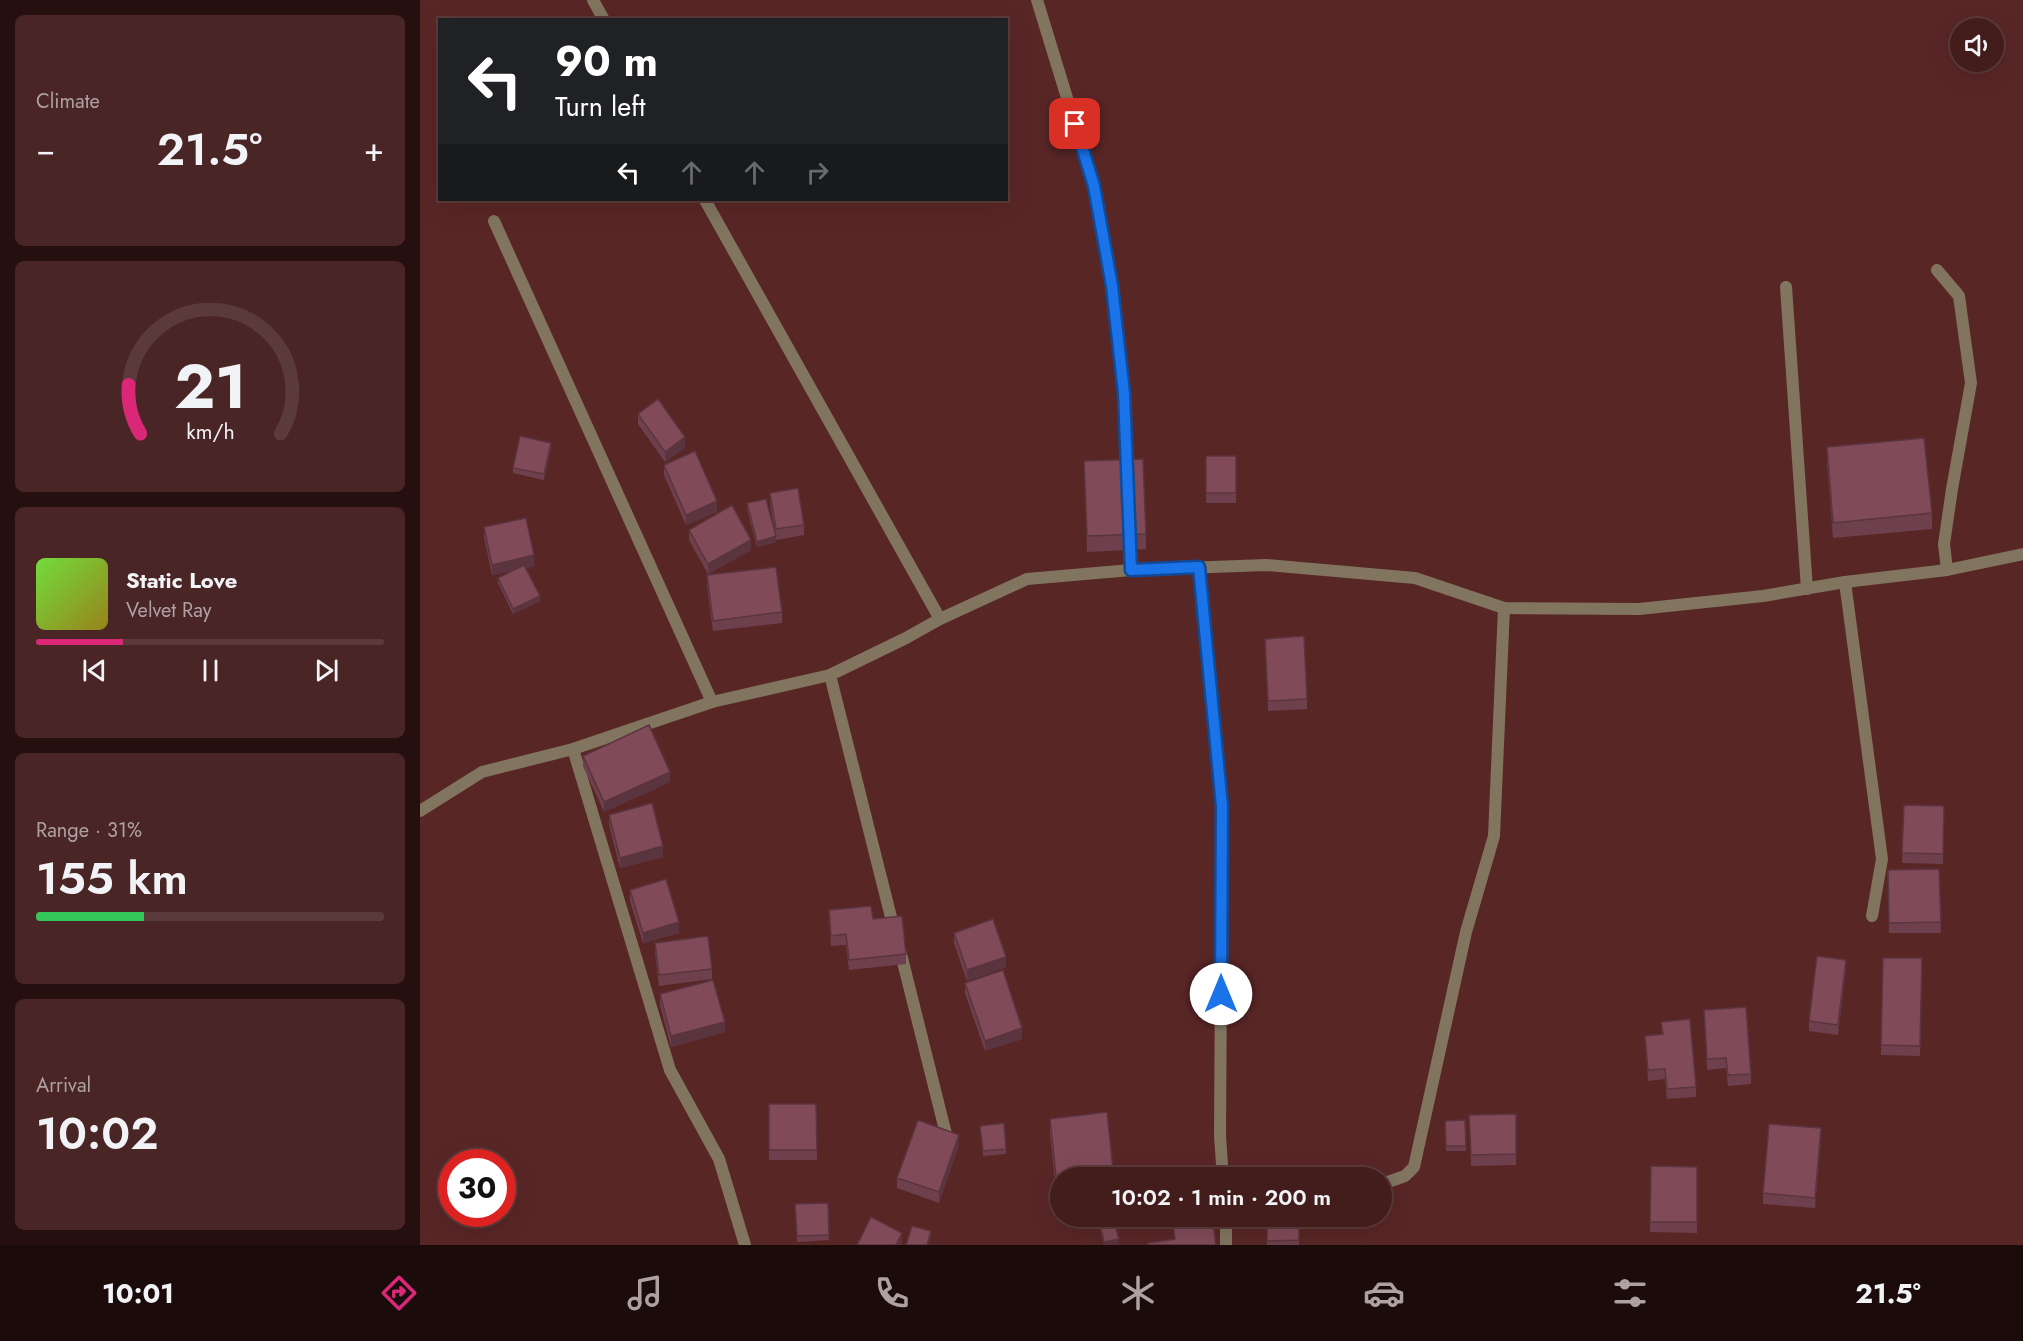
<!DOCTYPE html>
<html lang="en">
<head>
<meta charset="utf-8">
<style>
  body { margin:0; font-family:Jost,sans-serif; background:#4a2525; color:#f1f3f6; height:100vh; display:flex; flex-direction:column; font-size:22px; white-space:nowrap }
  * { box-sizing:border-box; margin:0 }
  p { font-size:20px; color:#afa1a3 }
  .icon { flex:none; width:33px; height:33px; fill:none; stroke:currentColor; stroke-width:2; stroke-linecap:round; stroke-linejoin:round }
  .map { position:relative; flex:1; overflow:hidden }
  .drawer { display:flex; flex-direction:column; gap:15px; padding:15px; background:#250f0f; width:420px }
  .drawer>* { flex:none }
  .top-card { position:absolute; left:18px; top:18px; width:570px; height:183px; border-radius:0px; box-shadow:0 6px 24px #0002,0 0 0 2px #5b3a3b; background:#202124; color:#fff; overflow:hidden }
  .fabs { position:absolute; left:1530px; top:18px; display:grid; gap:12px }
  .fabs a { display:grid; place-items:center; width:54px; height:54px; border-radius:50%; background:#431c1c; box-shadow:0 6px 24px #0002,0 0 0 2px #5b3a3b; font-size:30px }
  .speed { position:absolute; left:18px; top:1149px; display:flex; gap:12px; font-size:30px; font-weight:700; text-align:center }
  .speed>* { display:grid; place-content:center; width:78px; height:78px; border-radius:50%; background:#431c1c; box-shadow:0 6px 24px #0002,0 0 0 2px #5b3a3b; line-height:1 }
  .speed .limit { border:9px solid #d22; background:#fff; color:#111 }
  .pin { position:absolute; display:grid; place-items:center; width:51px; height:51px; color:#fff; margin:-26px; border-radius:12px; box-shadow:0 3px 9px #0006 }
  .me { position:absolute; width:66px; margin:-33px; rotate:0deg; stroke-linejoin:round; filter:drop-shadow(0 0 4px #0008) }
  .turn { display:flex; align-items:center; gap:21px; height:126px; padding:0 18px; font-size:27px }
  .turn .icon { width:78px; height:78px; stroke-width:2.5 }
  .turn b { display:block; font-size:42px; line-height:51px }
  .lanes { display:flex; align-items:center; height:57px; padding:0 18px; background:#0003; justify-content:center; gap:30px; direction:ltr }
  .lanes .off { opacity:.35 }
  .big { font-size:45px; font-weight:600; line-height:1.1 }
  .drawer .widget { flex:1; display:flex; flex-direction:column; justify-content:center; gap:9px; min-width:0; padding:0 21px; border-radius:9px; background:#4a2525 }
  .drawer .dial { align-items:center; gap:0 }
  .dial svg { height:156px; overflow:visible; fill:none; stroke:#5b3a3b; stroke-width:7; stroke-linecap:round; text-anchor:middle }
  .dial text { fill:#f1f3f6; stroke:none }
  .song { display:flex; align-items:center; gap:18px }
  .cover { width:72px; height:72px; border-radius:9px; background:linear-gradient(135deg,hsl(100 70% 55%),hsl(50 70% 35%)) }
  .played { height:6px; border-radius:3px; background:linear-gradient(90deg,#db2777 25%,#5b3a3b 25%) }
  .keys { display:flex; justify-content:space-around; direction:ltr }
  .heat { display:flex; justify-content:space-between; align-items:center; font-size:33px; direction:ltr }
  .charge { height:9px; border-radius:4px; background:linear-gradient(90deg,#34c759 31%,#5b3a3b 0) }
  .trip { position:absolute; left:630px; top:1167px; width:342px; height:60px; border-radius:30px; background:#431c1c; box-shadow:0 6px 24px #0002,0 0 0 2px #5b3a3b; font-weight:600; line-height:60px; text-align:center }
  .dock { display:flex; height:96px; justify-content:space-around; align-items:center; background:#1b0b0b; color:#afa1a3 }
  .dock .icon { width:42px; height:42px }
  .dock .selected { color:#db2777 }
  .dock b { font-size:27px; color:#f1f3f6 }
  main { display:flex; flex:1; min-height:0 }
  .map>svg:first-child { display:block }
</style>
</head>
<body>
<main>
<section class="drawer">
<div class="widget"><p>Climate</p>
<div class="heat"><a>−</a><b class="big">21.5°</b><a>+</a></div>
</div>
<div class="widget dial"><svg viewBox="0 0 100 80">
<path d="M14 69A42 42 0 1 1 86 69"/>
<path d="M14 69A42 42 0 0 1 8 44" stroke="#db2777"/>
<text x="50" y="56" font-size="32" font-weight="700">21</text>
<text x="50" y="72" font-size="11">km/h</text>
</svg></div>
<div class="widget">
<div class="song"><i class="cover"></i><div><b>Static Love</b><p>Velvet Ray</p></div></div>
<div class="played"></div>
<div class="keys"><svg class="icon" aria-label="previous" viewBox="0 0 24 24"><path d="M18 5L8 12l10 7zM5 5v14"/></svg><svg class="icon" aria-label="pause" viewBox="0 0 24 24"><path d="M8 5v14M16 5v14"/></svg><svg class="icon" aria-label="next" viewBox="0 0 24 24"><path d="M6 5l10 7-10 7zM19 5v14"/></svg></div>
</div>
<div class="widget"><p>Range · 31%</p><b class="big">155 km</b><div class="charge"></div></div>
<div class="widget"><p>Arrival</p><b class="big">10:02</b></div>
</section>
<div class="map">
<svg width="1603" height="1245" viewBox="0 0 1603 1245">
  <rect width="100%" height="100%" fill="#592626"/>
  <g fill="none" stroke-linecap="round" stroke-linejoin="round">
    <!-- street -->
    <g stroke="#81755f" stroke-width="12">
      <path d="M173,0L184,20"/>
      <path d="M617,0L674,186L692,286L704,393L708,476"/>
      <path d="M285,200L520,619"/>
      <path d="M74,221L292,702"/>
      <path d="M1517,270L1539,296L1551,383L1532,489L1524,544L1527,570"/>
      <path d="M1366,287L1387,589"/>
      <path d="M710,535L711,570"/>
      <path d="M779,567L802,805L800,1136L803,1178"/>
      <path d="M1425,582L1462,859L1452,916"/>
      <path d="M410,675L475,933"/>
      <path d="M153,749L250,1070L299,1159L325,1245"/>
      <path d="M0,811L62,772L153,749L292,702L410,675L486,638L520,619L607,579L711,570L846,565L995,578L1084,608L1219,609L1343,596L1425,582L1527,570L1603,554"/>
      <path d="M480,950L529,1146"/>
      <path d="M962,1184L985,1176L994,1167L1046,932L1074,836L1084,608"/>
      <path d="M806,1216V1245"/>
    </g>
  </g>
  <!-- wall -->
  <g fill="#6e404d">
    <path d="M218,414L265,448L245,462L218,424Z"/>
    <path d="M1407,447L1512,513V529L1413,538L1407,462Z"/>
    <path d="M131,449L124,480L93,473V468Z"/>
    <rect x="786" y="456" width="30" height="47"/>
    <path d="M664,461L726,534V549L667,552Z"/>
    <path d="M244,465L297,512L266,525L244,475Z"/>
    <path d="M350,493L384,525V535L356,540V537V542L337,547L327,509V503L355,535L350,503Z"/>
    <path d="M64,527L114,566L105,568L120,601L93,614L78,583V578L92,571L72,575L64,537Z"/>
    <path d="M269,530L331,550L288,574L269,540Z"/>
    <path d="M287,575L362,612V623L293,631L287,586Z"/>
    <path d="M845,639L887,699V709L848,711Z"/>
    <path d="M163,756L250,782L184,812L163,766Z"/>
    <path d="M1484,805L1524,806L1523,864L1482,863Z"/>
    <path d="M189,815L243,857L200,868L189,825Z"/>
    <path d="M1519,869L1521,933H1469L1468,870Z"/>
    <path d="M210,890L259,933L223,943L210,901Z"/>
    <path d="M409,910L453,919L486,954V964L429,970L426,945L411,946L409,921Z"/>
    <path d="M534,933L586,967L547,981L534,943Z"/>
    <path d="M235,943L292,969V979L239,986L235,953Z"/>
    <path d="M1463,958H1502L1500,1056L1461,1055Z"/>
    <path d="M1426,970L1418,1035L1389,1031V1021Z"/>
    <path d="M545,983L602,1039L565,1051L545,993Z"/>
    <path d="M240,994L305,1032L251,1047L240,1005Z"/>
    <path d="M1284,1010L1331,1074V1084L1308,1086L1306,1068L1287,1070Z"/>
    <path d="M1241,1022L1276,1087V1097L1247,1099L1245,1079L1228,1081L1225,1036L1242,1034Z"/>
    <path d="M349,1104H396L397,1160H349Z"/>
    <path d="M1096,1114V1165L1051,1166L1049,1115Z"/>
    <path d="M630,1119L640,1178V1209L638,1210L630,1134Z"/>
    <path d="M1045,1120L1046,1151H1026L1025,1121Z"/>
    <path d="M560,1126L586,1149V1154L563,1156Z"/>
    <path d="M1401,1139L1395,1208L1343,1204V1193Z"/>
    <path d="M539,1145L519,1203L477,1188V1178Z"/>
    <path d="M1231,1166L1277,1167V1233L1230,1232Z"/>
    <path d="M408,1203L409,1240L377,1242L375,1204Z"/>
    <path d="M879,1220V1245H847V1221Z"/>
    <path d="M679,1221L699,1244L684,1245L679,1226Z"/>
  </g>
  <!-- shaded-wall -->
  <g fill="#5a343e">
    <path d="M265,437V448L245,462V452Z"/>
    <path d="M131,443V449L124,480V474Z"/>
    <path d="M297,501V512L266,525V515Z"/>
    <path d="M356,536V542L337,547V542Z"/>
    <path d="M331,540V550L288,574V564Z"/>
    <path d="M114,555V566L72,575V565Z"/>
    <path d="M120,596V601L93,614V609Z"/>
    <path d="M250,772V782L184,812V802Z"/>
    <path d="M243,846V857L200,868V858Z"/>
    <path d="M259,922V933L223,943V933Z"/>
    <path d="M586,957V967L547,981V970Z"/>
    <path d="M1426,960V970L1418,1035V1025Z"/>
    <path d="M305,1022V1032L251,1047V1036Z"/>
    <path d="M602,1028V1039L565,1051V1041Z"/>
    <path d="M1401,1128V1139L1395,1208V1198Z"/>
    <path d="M539,1135V1145L519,1203V1192Z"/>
    <path d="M511,1231V1237L508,1245H507Z"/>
    <path d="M482,1233V1243L481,1245H476Z"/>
    <path d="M699,1239V1244L684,1245V1242Z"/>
  </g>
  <!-- building -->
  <g fill="#804a59" stroke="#5a343e" stroke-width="1.5">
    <path d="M238,399L265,437L245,452L218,414Z"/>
    <path d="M100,436L131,443L124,474L93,468Z"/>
    <path d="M1504,438L1512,513L1413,523L1407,447Z"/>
    <path d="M275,451L297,501L266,515L244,465Z"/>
    <rect x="786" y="456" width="30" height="37"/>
    <path d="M723,459L726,534L667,536L664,461Z"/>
    <path d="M378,488L384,525L356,529L350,493Z"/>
    <path d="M346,499L356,536L337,542L327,503Z"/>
    <path d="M312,505L331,540L288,564L269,530Z"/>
    <path d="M106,518L114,555L72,565L64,527Z"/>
    <path d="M104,565L120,596L93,609L78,578Z"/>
    <path d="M356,567L362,612L293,621L287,575Z"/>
    <path d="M884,636L887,699L848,701L845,639Z"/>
    <path d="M229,725L250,772L184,802L163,756Z"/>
    <path d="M232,803L243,846L200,858L189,815Z"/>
    <path d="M1484,805L1524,806L1523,854L1482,853Z"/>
    <path d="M1519,869L1521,922L1469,923L1468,870Z"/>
    <path d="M246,879L259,922L223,933L210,890Z"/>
    <path d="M451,906L453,919L482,916L486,954L429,960L426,934L411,936L409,910Z"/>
    <path d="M573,919L586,957L547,970L534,933Z"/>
    <path d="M288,936L292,969L239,975L235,943Z"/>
    <path d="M1397,956L1426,960L1418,1025L1389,1021Z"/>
    <path d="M1463,958H1502L1500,1046L1461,1045Z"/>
    <path d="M583,970L602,1028L565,1041L545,983Z"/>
    <path d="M293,980L305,1022L251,1036L240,994Z"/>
    <path d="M1326,1007L1331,1074L1308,1075L1306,1058L1287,1059L1284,1010Z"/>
    <path d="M1270,1019L1276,1087L1247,1089L1245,1069L1228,1070L1225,1036L1243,1034L1241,1022Z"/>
    <path d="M349,1104H396L397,1150H349Z"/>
    <path d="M687,1112L694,1178H640V1194L638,1195L630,1119Z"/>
    <path d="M1096,1114V1154L1051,1155L1049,1115Z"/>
    <path d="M498,1120L539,1135L519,1192L477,1178Z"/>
    <path d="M1045,1120L1046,1146H1026L1025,1121Z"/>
    <path d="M584,1123L586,1149L563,1151L560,1126Z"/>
    <path d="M1349,1124L1401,1128L1395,1198L1343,1193Z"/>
    <path d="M1231,1166L1277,1167V1222H1230Z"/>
    <path d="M408,1203L409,1235L377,1236L375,1204Z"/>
    <path d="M766,1216H792L796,1245H728V1243L755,1239L752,1218Z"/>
    <path d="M451,1217L482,1233L476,1245H437Z"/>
    <path d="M693,1217L699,1239L684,1242L679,1221Z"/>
    <path d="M879,1220V1240L847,1241V1221Z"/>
    <path d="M492,1226L511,1231L507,1245H486Z"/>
  </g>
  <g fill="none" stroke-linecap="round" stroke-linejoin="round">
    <defs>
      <path id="route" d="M655,124L674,186L692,286L704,393L711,570L779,567L802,806L801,994"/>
    </defs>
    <!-- route casing -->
    <use href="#route" stroke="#114b97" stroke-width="15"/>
    <!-- route -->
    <use href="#route" stroke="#1a73e8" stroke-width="10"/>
  </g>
</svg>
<div class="fabs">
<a><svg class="icon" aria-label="sound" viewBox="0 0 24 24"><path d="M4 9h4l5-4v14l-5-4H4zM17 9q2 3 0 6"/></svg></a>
</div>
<div class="speed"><div class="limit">30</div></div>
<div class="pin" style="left:655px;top:124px;background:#d93025"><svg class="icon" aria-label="arrive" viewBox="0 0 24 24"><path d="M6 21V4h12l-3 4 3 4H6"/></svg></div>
<svg class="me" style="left:801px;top:994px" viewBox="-20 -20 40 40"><circle r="19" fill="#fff"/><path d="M0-13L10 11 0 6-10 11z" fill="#1a73e8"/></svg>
<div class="trip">10:02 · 1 min · 200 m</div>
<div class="top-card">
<div class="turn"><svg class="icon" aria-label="left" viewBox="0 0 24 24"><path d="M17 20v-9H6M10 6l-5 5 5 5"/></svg><div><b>90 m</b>Turn left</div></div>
<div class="lanes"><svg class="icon" aria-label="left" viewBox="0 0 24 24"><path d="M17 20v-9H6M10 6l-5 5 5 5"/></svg><svg class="icon off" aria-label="ahead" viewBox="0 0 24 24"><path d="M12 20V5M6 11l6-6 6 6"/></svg><svg class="icon off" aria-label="ahead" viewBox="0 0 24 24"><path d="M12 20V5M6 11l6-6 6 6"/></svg><svg class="icon off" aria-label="right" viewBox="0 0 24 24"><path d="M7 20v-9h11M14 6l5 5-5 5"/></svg></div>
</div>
</div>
</main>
<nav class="dock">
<b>10:01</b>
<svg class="icon selected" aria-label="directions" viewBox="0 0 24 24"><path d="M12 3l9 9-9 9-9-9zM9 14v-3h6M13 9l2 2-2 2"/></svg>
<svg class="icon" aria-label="music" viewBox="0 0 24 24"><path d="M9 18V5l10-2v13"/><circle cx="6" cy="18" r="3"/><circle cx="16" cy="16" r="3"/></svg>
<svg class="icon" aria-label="phone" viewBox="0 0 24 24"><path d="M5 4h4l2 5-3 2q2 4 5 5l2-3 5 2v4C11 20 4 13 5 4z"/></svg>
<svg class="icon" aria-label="climate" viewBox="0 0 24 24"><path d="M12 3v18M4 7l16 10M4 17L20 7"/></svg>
<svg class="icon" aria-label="car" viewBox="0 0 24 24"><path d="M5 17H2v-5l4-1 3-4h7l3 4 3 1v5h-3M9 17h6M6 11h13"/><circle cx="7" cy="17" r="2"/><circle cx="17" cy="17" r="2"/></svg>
<svg class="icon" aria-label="filters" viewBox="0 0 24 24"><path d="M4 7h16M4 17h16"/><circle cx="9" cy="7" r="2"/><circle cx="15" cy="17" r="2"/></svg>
<b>21.5°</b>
</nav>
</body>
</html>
